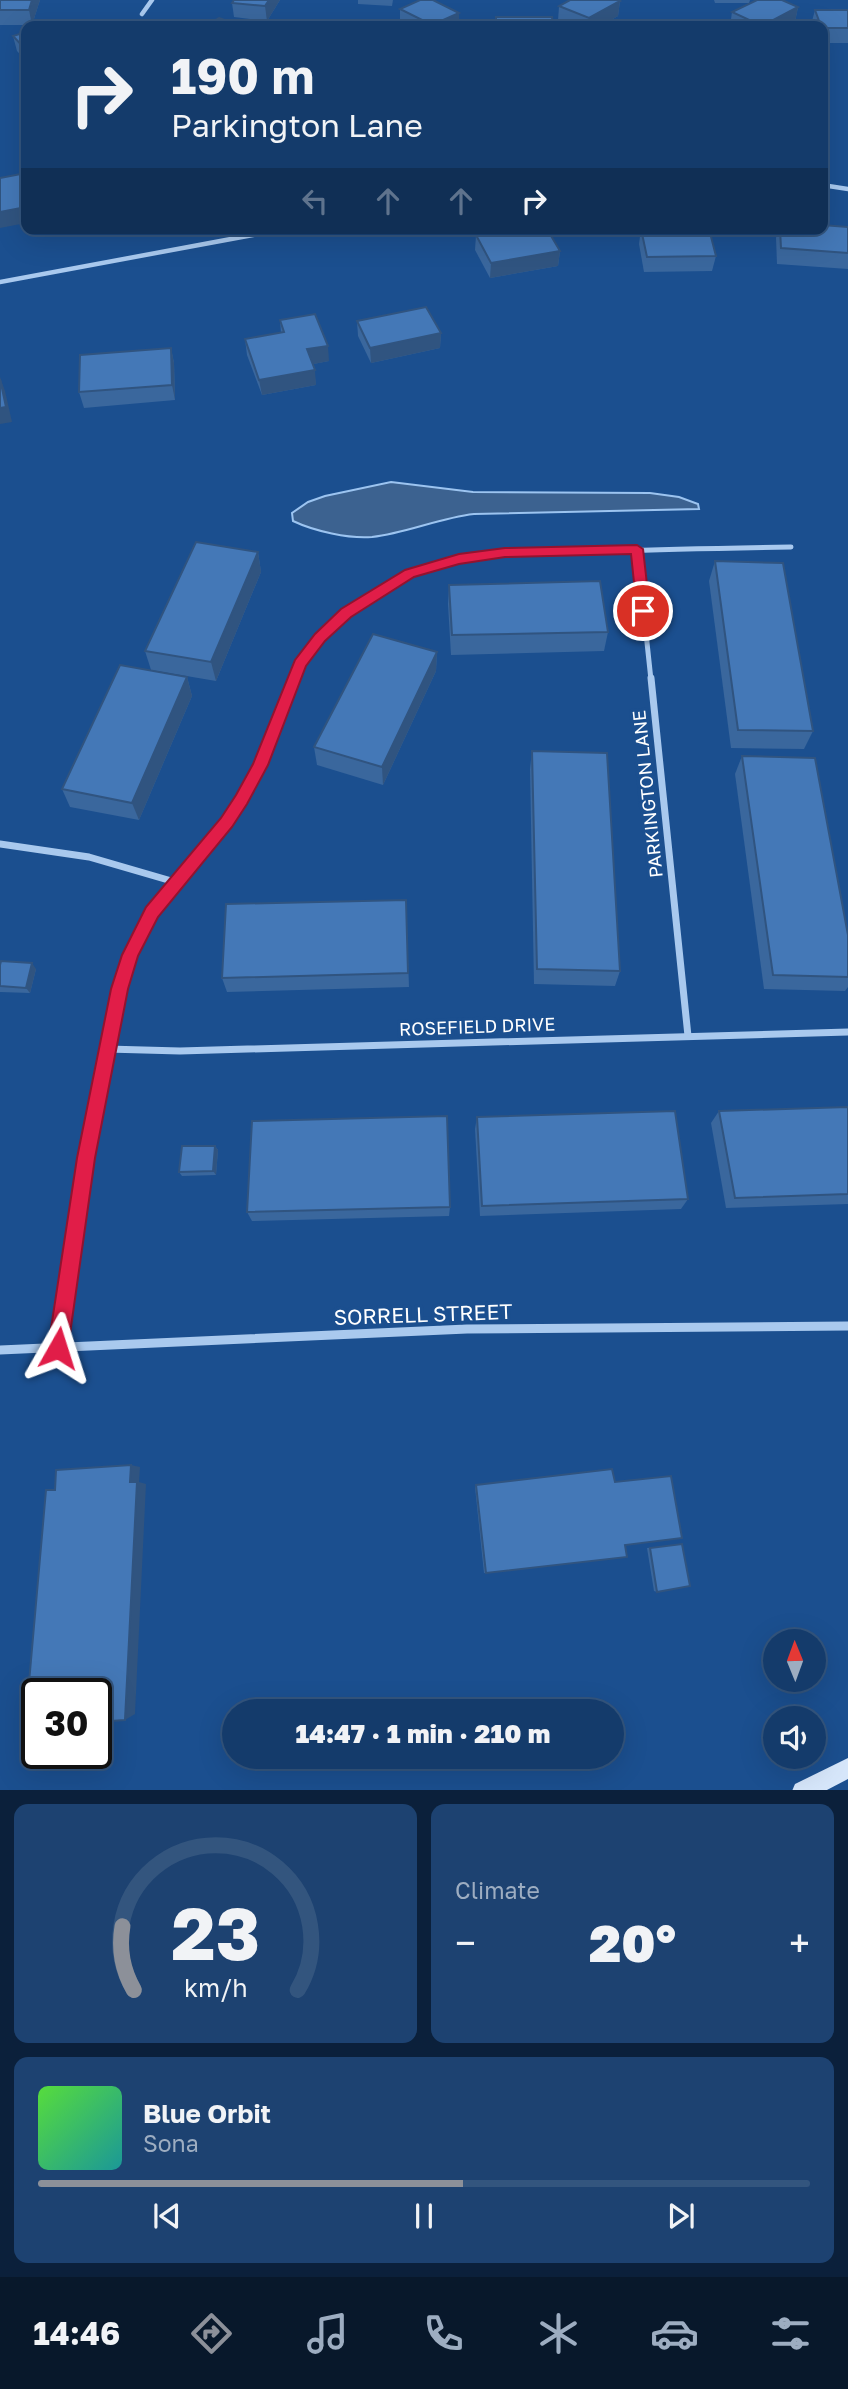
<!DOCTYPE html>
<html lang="en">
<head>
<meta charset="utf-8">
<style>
  body { margin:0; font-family:"Golos Text",sans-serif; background:#1d4271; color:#f1f3f6; height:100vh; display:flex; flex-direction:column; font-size:26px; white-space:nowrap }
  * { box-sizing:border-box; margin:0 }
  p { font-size:23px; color:#9dadc1 }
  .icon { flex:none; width:38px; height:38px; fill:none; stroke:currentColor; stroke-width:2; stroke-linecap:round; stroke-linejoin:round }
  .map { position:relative; height:1790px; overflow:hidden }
  .sheet { display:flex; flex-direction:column; gap:14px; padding:14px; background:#0b203b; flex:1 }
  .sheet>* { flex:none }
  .guide { position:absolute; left:21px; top:21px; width:807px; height:214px; border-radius:14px; box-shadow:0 7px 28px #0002,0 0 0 2px #33557e; background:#143b6b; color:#f1f3f6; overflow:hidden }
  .needle { width:46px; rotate:359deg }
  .controls { position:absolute; left:763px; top:1629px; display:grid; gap:14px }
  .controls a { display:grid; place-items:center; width:63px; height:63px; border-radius:50%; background:#143b6b; box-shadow:0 7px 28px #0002,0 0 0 2px #33557e; font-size:35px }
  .speed { position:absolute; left:21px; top:1678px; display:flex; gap:14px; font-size:35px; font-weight:700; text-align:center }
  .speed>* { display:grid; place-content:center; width:91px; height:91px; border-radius:50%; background:#143b6b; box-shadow:0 7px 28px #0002,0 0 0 2px #33557e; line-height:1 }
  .speed .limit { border:4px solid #111; border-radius:10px; background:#fff; color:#111 }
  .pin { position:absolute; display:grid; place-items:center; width:60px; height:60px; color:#fff; margin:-30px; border:4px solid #fff; border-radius:50%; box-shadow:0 2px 7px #0007 }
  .me { position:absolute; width:77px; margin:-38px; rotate:6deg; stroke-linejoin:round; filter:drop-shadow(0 0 5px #0008) }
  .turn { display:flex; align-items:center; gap:24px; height:147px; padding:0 35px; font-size:32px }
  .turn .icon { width:91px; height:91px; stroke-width:2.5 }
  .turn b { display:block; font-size:49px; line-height:60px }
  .lanes { display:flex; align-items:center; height:66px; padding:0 35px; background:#0003; justify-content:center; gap:35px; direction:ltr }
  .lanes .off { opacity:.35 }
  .big { font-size:52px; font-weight:800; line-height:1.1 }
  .sheet .tile { flex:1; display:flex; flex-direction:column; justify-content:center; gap:10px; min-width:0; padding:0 24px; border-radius:14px; background:#1d4271 }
  .sheet .dial { align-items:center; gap:0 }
  .dial svg { height:182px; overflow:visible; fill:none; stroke:#33557e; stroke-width:7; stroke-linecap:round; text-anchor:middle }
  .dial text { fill:#f1f3f6; stroke:none }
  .song { display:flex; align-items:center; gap:21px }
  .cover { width:84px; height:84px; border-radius:10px; background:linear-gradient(135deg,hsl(110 70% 55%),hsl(180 70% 35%)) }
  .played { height:7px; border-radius:4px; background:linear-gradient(90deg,#8c9099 55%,#33557e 55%) }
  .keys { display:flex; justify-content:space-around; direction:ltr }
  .heat { display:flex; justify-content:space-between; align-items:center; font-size:38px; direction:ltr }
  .sheet .tiles { flex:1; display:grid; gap:14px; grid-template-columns:1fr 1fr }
  .tile:last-child { grid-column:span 2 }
  .trip { position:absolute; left:222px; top:1699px; width:402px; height:70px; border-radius:35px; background:#143b6b; box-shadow:0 7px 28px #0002,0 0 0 2px #33557e; font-weight:800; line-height:70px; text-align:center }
  .dock { display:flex; height:112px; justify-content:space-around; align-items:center; background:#08182b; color:#9dadc1 }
  .dock .icon { width:49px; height:49px }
  .dock .active { color:#8c9099 }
  .dock b { font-size:32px; color:#f1f3f6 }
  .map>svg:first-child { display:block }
</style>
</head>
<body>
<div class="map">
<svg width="848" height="1791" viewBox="0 0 848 1791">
  <rect width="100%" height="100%" fill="#1b4f8f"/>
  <!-- water -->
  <path fill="#3c6290" stroke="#9cc4f0" stroke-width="2" d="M391,482L473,492L650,493L679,497L698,504L699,509L474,514C439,518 407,533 372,537C349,539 314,531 293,521L292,513L308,502L325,496Z"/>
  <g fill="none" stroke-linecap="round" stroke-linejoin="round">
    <!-- street-far3 -->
    <g stroke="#a9c9ee" stroke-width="4.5">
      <path d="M142,14L152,0"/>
      <path d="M822,185L848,189"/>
      <path d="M0,282L285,229"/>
    </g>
    <!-- street-far2 -->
    <g stroke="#a9c9ee" stroke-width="5">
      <path d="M637,549L651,680"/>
      <path d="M292,680C330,601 419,563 502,553C539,549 578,551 615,551C673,549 732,548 791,547"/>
    </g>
    <!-- street-far1 -->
    <g stroke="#a9c9ee" stroke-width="7">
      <path d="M651,678L688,1036"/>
      <path d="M0,844L89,857L175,882"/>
      <path d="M107,1049L180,1051L848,1032"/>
      <path d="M84,1168L116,999L130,954L155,912L216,836L244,796L292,678"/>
    </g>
    <!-- street -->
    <g stroke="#a9c9ee" stroke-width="9">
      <path d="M58,1348L85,1166"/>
      <path d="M0,1350L467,1329L848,1326"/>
    </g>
    <!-- secondary -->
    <path fill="#d6e6fa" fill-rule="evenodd" d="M848,1758V1779L825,1791H792L795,1784Z"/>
  </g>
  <!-- wall -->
  <g fill="#3a679d">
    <path d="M0,0H40L32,25H0Z"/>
    <path d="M234,0H280L267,21L234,17L232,3Z"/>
    <path d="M358,0H393L392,6L358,4Z"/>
    <path d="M714,0H750L749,3H715Z"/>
    <path d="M620,1L618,16L600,26H571L558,21L559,6Z"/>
    <path d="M798,7L795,22L787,26H730L732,12Z"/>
    <path d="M400,9L459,13V26H405L400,24Z"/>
    <path d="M815,10H848V43H822V26H811V25Z"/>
    <path d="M26,32V61L17,51L13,36Z"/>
    <path d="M848,227V269L777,264L776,238L778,229H822Z"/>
    <path d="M641,229L716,256L712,271L644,272L639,244Z"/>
    <path d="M476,235L560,251L558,266L490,278L475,250Z"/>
    <path d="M280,320L329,361L313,364L316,385L262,395L247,355L245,339L281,333Z"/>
    <path d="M357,321L441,333L440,348L371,363L358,336Z"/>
    <path d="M171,348L174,363L175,400L84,408L79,392Z"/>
    <path d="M258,552L261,572L216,681L151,670L145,651Z"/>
    <path d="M715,561L813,731L804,749L731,748L709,581Z"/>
    <path d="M449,585L608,632L604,651L451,655L448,604Z"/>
    <path d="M437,652L436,671L383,785L317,765L314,747Z"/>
    <path d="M187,677L192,696L139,820L70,807L62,789Z"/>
    <path d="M532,751L620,971L615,986L534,984L530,769Z"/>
    <path d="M742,756L848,935V987L845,991L764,989L735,774Z"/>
    <path d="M406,900L409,987L227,992L222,978Z"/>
    <path d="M0,965L36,969L30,993L0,992Z"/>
    <path d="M848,1107V1204L726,1208L711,1123L719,1111Z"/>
    <path d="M477,1117L688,1199L681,1209L480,1216L475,1129Z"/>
    <path d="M215,1146L218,1150L216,1175L182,1176L179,1172Z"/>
    <path d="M450,1207L449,1216L252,1221L247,1212Z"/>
    <path d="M476,1485L625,1545L486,1573H484L475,1487Z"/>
    <path d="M682,1544L657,1592L654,1591L647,1548Z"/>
  </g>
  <!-- shaded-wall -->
  <g fill="#305480">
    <path d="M32,0H40L32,25L29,10Z"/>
    <path d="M269,0H280L267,21L265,6Z"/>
    <path d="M620,1L618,16L600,26H588L589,18Z"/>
    <path d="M798,7L795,22L787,26H762Z"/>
    <path d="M459,13V26H432V25Z"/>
    <path d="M26,207V223L0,228V212Z"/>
    <path d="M560,251L558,266L490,278L491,263Z"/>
    <path d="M441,333L440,348L371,363L370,348Z"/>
    <path d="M328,346L329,361L309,365L307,349Z"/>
    <path d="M171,348L174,363L175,400L172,385Z"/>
    <path d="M315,370L316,385L262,395L259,380Z"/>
    <path d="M0,377L5,391L12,422L0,424Z"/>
    <path d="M258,552L261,572L216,681L211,662Z"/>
    <path d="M437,652L436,671L383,785L382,767Z"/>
    <path d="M187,677L192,696L139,820L132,803Z"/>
    <path d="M32,963L36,969L30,993L26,988Z"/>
    <path d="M215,1146L218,1150L216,1175L213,1171Z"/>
    <path d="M131,1465L140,1467L139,1482L146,1484L135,1714L125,1720Z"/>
  </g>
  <!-- building -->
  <g fill="#4478b7" stroke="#305480" stroke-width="2">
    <path d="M0,0H32L29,10H0Z"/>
    <path d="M234,0H269L265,6L232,3Z"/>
    <path d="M420,0H433L459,13L432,25L400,9Z"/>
    <path d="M570,0H618L620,1L589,18L559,6Z"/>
    <path d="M757,0H782L798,7L762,26L732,12Z"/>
    <path d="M815,10H848V28H822V26H821Z"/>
    <path d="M496,17H552L553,26H496Z"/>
    <path d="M219,18L241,26H205Z"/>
    <path d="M26,32V50L13,36Z"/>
    <path d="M26,173V207L0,212V178Z"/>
    <path d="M822,225L848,227V253L781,248L780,229H822Z"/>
    <path d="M508,229H547L560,251L491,263L476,235Z"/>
    <path d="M641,229H709L716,256L647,257Z"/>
    <path d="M426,307L441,333L370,348L357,321Z"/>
    <path d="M315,314L328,346L307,349L315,370L259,380L245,339L284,332L280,320Z"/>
    <path d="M171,348L172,385L79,392L80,355Z"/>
    <path d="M0,379L6,407L0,408Z"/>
    <path d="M196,542L258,552L211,662L145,651Z"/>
    <path d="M715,561L783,563L813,731L738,730Z"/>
    <path d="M600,581L608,632L452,635L449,585Z"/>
    <path d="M373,634L437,652L382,767L314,747Z"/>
    <path d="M120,665L187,677L132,803L62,789Z"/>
    <path d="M532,751L607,753L620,971L537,969Z"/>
    <path d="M742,756L815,758L848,935V977L773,975Z"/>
    <path d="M406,900L408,973L222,978L226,904Z"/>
    <path d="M1,961L32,963L26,988L0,986V965Z"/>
    <path d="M848,1107V1194L735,1198L719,1111Z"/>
    <path d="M675,1111L688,1199L482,1206L477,1117Z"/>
    <path d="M447,1116L450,1207L247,1212L252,1121Z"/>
    <path d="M182,1146H215L213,1171L179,1172Z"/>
    <path d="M131,1465L130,1482H137L125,1720L96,1722V1694H37V1727L25,1728L46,1490H55L56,1470Z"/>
    <path d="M612,1469L615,1482L671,1476L682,1538L625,1545L627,1557L486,1573L476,1485Z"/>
    <path d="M682,1544L690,1586L657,1592L650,1548Z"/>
  </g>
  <!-- route -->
  <path fill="#e11d48" stroke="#92132f" stroke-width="2" d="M637,545L643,549L650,611L648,615L643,616L637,611L631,554L505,557L459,564L414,577L351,617L325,641L306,666L268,765L247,804L232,827L158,917L138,956L128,989L95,1158L68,1348L65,1355L58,1358L51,1355L48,1348L77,1158L111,989L122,955L146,907L221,818L236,795L253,764L295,660L315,634L341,609L405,570L459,554L505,548Z"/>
  <g text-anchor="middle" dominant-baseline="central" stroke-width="7" stroke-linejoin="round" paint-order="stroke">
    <!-- street labels -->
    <g font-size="18" fill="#fff" stroke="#1b4f8f">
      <text transform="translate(647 794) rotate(-96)">PARKINGTON LANE</text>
      <text transform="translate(477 1026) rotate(-2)">ROSEFIELD DRIVE</text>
    </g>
    <!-- near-street labels -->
    <g font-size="21" fill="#fff" stroke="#1b4f8f">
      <text transform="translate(423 1314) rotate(-2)">SORRELL STREET</text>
    </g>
  </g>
</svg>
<div class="controls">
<a><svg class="needle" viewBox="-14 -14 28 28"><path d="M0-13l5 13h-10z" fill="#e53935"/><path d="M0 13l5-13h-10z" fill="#9dadc1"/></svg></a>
<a><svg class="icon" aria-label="sound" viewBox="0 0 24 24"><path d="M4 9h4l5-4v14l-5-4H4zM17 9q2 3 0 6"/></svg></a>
</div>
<div class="speed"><div class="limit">30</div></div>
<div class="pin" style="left:643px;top:611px;background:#d93025"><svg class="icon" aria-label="arrive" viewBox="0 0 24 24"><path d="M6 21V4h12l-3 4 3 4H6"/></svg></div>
<svg class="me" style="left:58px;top:1348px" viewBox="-20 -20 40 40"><path d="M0-17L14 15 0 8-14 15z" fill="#e11d48" stroke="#fff" stroke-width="4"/></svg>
<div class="trip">14:47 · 1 min · 210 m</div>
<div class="guide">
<div class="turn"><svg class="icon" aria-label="right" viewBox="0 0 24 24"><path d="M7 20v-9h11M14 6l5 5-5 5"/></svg><div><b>190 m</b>Parkington Lane</div></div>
<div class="lanes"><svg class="icon off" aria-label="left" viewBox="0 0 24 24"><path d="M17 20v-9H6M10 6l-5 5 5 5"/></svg><svg class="icon off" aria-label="ahead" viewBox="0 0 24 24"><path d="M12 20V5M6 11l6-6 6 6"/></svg><svg class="icon off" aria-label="ahead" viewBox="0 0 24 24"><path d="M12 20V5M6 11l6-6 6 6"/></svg><svg class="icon" aria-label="right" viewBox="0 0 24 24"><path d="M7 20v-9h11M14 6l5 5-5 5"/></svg></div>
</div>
</div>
<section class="sheet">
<div class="tiles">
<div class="tile dial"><svg viewBox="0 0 100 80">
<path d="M14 69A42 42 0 1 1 86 69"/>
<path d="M14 69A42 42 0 0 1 9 41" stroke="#8c9099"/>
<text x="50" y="56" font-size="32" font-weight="700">23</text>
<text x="50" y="72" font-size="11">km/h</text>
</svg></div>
<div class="tile"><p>Climate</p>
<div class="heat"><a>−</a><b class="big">20°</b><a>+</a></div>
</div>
<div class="tile">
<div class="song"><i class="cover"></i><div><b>Blue Orbit</b><p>Sona</p></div></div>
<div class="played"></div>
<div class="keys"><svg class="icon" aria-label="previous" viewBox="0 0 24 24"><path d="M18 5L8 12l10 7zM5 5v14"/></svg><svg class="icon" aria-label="pause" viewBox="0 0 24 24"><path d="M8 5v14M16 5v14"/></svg><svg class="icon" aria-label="next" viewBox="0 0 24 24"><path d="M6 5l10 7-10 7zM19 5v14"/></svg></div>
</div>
</div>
</section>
<nav class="dock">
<b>14:46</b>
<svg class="icon active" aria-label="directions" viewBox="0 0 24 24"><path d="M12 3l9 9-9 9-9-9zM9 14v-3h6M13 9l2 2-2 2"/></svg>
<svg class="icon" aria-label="music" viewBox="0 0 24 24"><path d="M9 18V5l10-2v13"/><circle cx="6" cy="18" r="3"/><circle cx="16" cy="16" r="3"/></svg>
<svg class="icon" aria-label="phone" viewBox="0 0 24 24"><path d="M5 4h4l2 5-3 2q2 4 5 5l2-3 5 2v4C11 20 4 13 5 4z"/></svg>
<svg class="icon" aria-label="climate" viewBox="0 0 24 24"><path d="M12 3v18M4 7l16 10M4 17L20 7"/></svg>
<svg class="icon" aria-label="car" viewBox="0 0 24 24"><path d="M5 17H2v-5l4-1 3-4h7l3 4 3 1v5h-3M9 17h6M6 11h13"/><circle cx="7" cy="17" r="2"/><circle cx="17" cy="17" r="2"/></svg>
<svg class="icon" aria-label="filters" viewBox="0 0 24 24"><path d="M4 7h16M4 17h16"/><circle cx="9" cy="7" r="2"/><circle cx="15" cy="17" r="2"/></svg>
</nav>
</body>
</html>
